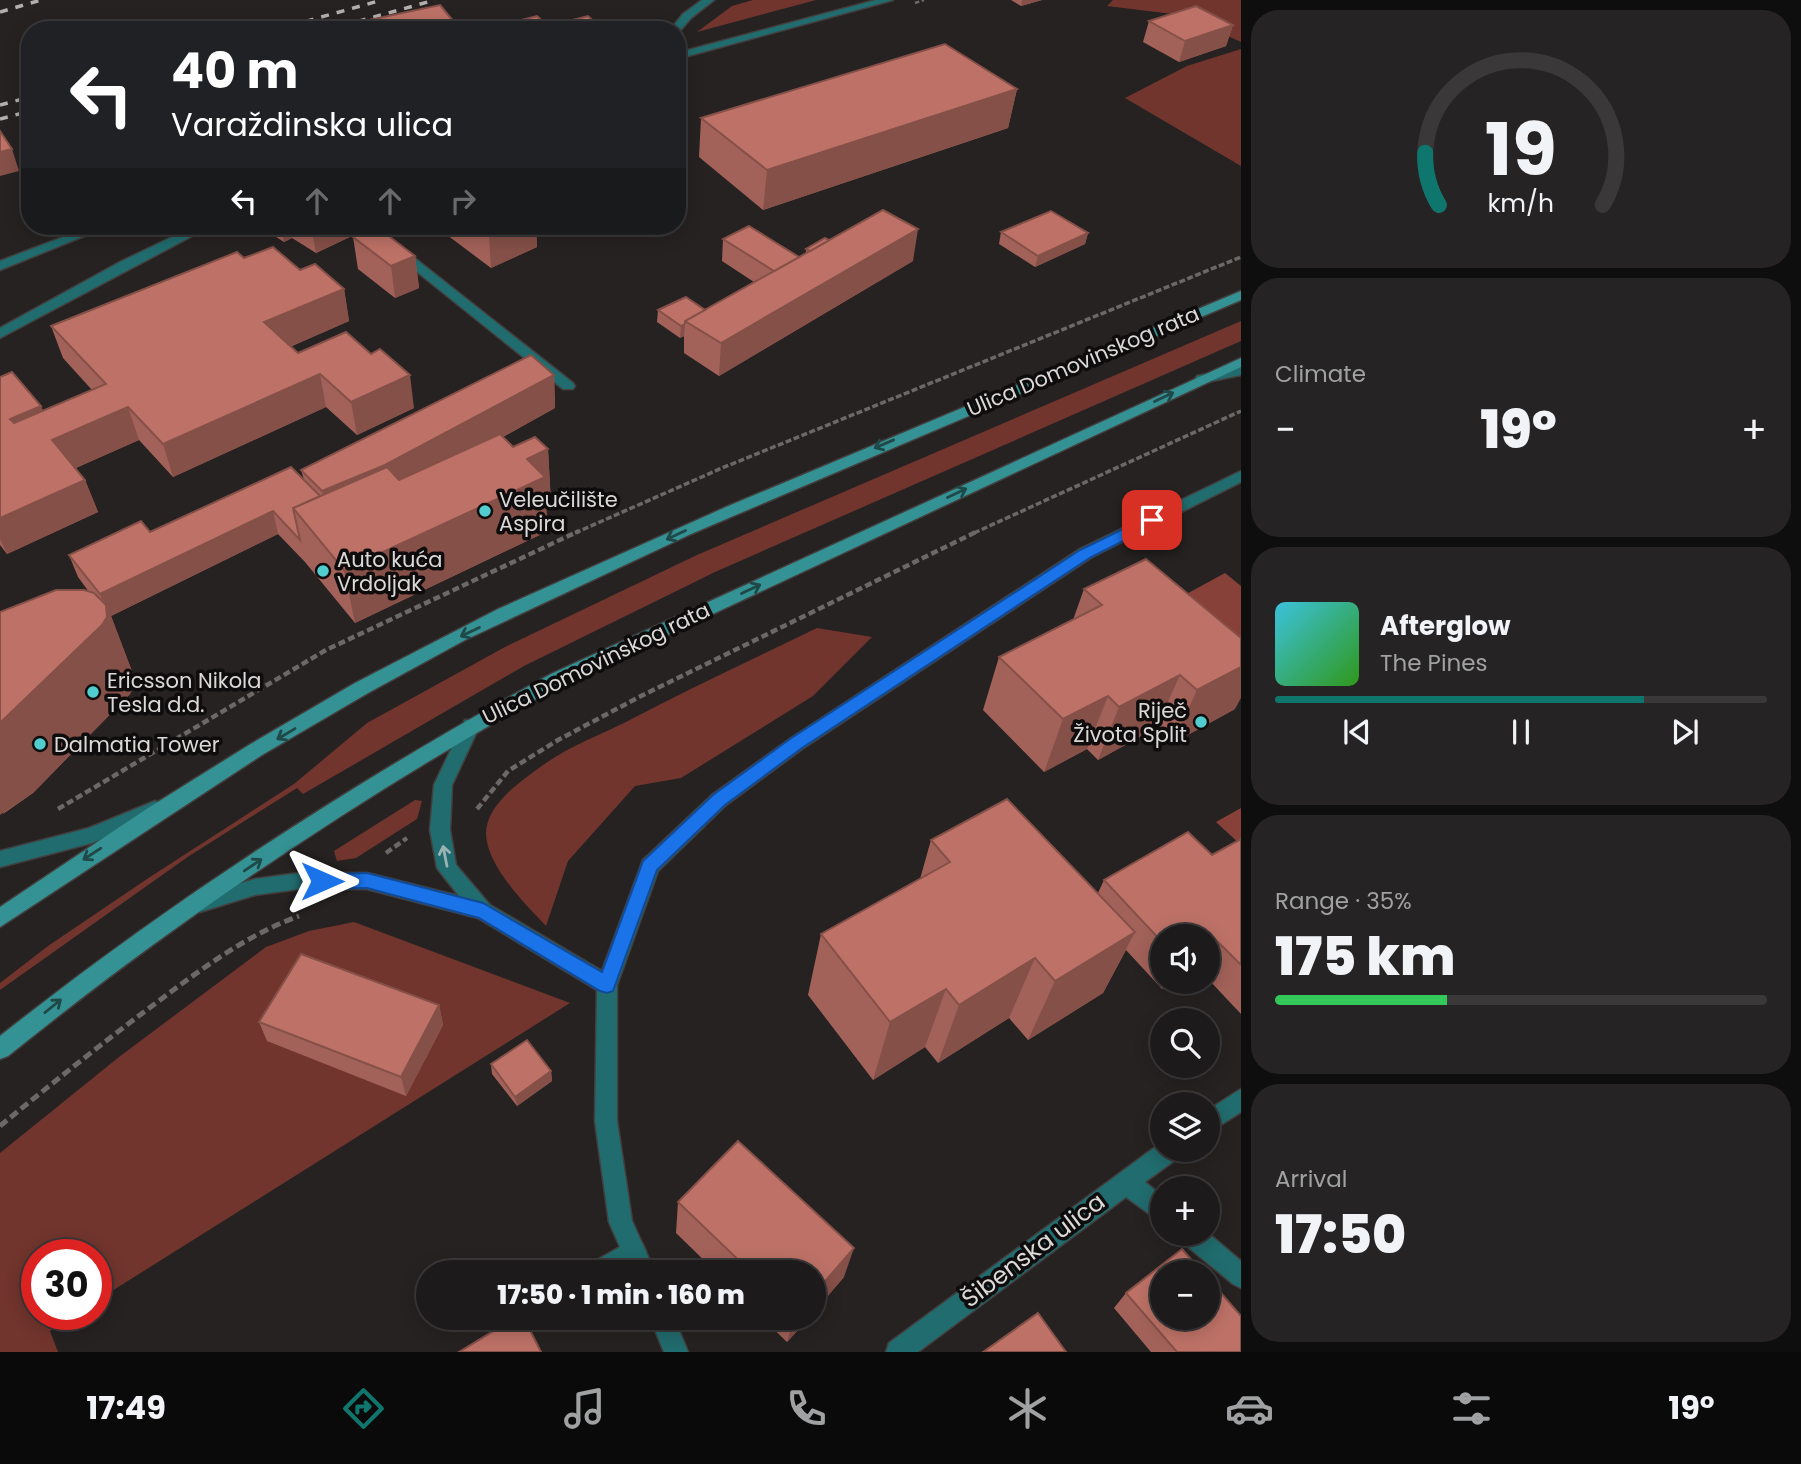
<!DOCTYPE html>
<html lang="en">
<head>
<meta charset="utf-8">
<style>
  body { margin:0; font-family:Poppins,sans-serif; background:#252323; color:#f1f3f6; height:100vh; display:flex; flex-direction:column; font-size:26px; white-space:nowrap }
  * { box-sizing:border-box; margin:0 }
  p { font-size:23px; color:#a0a1a2 }
  .icon { flex:none; width:38px; height:38px; fill:none; stroke:currentColor; stroke-width:2; stroke-linecap:round; stroke-linejoin:round }
  .map { position:relative; flex:1; overflow:hidden }
  .panel { display:flex; flex-direction:column; gap:10px; padding:10px; background:#0f0e0e; width:560px }
  .panel>* { flex:none }
  .top-card { position:absolute; left:21px; top:21px; width:665px; height:214px; border-radius:28px; box-shadow:0 4px 18px #0003,0 0 0 2px #3a3839; background:#202124; color:#fff; overflow:hidden }
  .tools { position:absolute; left:1150px; top:924px; display:grid; gap:14px }
  .tools a { display:grid; place-items:center; width:70px; height:70px; border-radius:50%; background:#1c1a1a; box-shadow:0 4px 18px #0003,0 0 0 2px #3a3839; font-size:35px }
  .speed { position:absolute; left:21px; top:1239px; display:flex; gap:14px; font-size:35px; font-weight:700; text-align:center }
  .speed>* { display:grid; place-content:center; width:91px; height:91px; border-radius:50%; background:#1c1a1a; box-shadow:0 4px 18px #0003,0 0 0 2px #3a3839; line-height:1 }
  .speed .limit { border:10px solid #d22; background:#fff; color:#111 }
  .pin { position:absolute; display:grid; place-items:center; width:60px; height:60px; color:#fff; margin:-30px; border-radius:14px; box-shadow:0 4px 10px #0006 }
  .me { position:absolute; width:77px; margin:-38px; rotate:90deg; stroke-linejoin:round; filter:drop-shadow(0 0 5px #0008) }
  .turn { display:flex; align-items:center; gap:24px; height:147px; padding:0 35px; font-size:32px }
  .turn .icon { width:91px; height:91px; stroke-width:2.5 }
  .turn b { display:block; font-size:49px; line-height:60px }
  .lanes { display:flex; align-items:center; height:66px; padding:0 35px; background:#0003; justify-content:center; gap:35px; direction:ltr }
  .lanes .off { opacity:.35 }
  .big { font-size:52px; font-weight:800; line-height:1.1 }
  .panel .widget { flex:1; display:flex; flex-direction:column; justify-content:center; gap:10px; min-width:0; padding:0 24px; border-radius:28px; background:#252323 }
  .panel .dial { align-items:center; gap:0 }
  .dial svg { height:182px; overflow:visible; fill:none; stroke:#3a3839; stroke-width:7; stroke-linecap:round; text-anchor:middle }
  .dial text { fill:#f1f3f6; stroke:none }
  .song { display:flex; align-items:center; gap:21px }
  .cover { width:84px; height:84px; border-radius:10px; background:linear-gradient(135deg,hsl(190 70% 55%),hsl(110 70% 35%)) }
  .played { height:7px; border-radius:4px; background:linear-gradient(90deg,#0f766e 75%,#3a3839 75%) }
  .keys { display:flex; justify-content:space-around; direction:ltr }
  .heat { display:flex; justify-content:space-between; align-items:center; font-size:38px; direction:ltr }
  .charge { height:10px; border-radius:5px; background:linear-gradient(90deg,#34c759 35%,#3a3839 0) }
  .trip { position:absolute; left:416px; top:1260px; width:410px; height:70px; border-radius:35px; background:#1c1a1a; box-shadow:0 4px 18px #0003,0 0 0 2px #3a3839; font-weight:800; line-height:70px; text-align:center }
  .tab-bar { display:flex; height:112px; justify-content:space-around; align-items:center; background:#0b0a0a; color:#a0a1a2 }
  .tab-bar .icon { width:49px; height:49px }
  .tab-bar .selected { color:#0f766e }
  .tab-bar b { font-size:32px; color:#f1f3f6 }
  main { display:flex; flex:1; min-height:0 }
  .map>svg:first-child { display:block }
</style>
</head>
<body>
<main>
<div class="map">
<svg width="1241" height="1352" viewBox="0 0 1241 1352">
  <rect width="100%" height="100%" fill="#262222"/>
  <!-- green -->
  <g fill="#71352d">
    <path d="M753,0H816L697,32L732,6Z"/>
    <path d="M1113,0H1241V42L1181,15L1107,6Z"/>
    <path d="M1241,49V166L1125,98L1187,66Z"/>
    <path d="M1241,321V341L715,572L524,666L303,794L297,788L189,856L0,990V983L48,946L147,879L294,784L367,723L505,647L697,555Z"/>
    <path d="M817,628L872,637L813,696L681,778L635,786L568,861L546,926C525,904 487,866 486,834C486,803 524,779 546,763C570,746 600,735 626,722C689,689 753,659 817,628Z"/>
    <path d="M415,800L422,801L417,819L356,858L337,861L334,851Z"/>
    <path d="M354,922L570,1003L96,1301V1255H37V1314H76L50,1331L58,1352H0V1153L119,1057L266,947L309,931Z"/>
  </g>
  <!-- forest -->
  <g fill="#874138">
    <path d="M1225,573L1241,586V666L1168,604Z"/>
    <path d="M1241,808V845L1216,822Z"/>
  </g>
  <g fill="none" stroke-linecap="round" stroke-linejoin="round">
    <defs>
      <g id="lane">
        <path d="M702,0H714L691,18L679,32L670,30L683,14Z"/>
        <path d="M1241,367V375L1202,383L1195,379L1197,376Z"/>
        <path d="M155,801L162,804L164,809L162,814L92,843L0,867V851L89,828Z"/>
        <path d="M634,1239L642,1243L646,1251C636,1275 608,1272 586,1272L590,1264Z"/>
      </g>
      <g id="street">
        <path d="M876,0H893L677,59V53Z"/>
        <path d="M92,226H109L0,270V261Z"/>
        <path d="M195,226H211L0,338V328L120,262Z"/>
        <path d="M360,226H374L573,383L575,386L573,389H563Z"/>
        <path d="M1241,471V482L1092,557L802,749L726,805L658,871L617,985V1121L632,1221L655,1272H631L609,1222L595,1121L597,990L478,918L367,889H299L255,895L200,912L193,909L190,903L193,897L255,879L299,873H367L459,896L437,868L430,830L434,785L465,720H477L480,725L452,785L450,830L456,865L490,905L602,971L643,860L712,795L790,739L1080,549Z"/>
        <path d="M1241,1089V1112L1208,1133V1110Z"/>
        <path d="M1162,1142V1150H1181L1178,1158L1145,1182L1162,1196V1223L1126,1197L918,1352H886L889,1343Z"/>
        <path d="M1208,1233L1241,1261V1288L1233,1284L1182,1242L1178,1234Z"/>
        <path d="M650,1318H674L688,1352H664Z"/>
      </g>
      <g id="secondary">
        <path d="M1241,291V300L691,534L465,640L368,693L262,755L0,927V907L145,810L249,745L355,683L498,609L726,507Z"/>
        <path d="M1241,358V367L563,684C368,791 181,917 8,1056L0,1059V1036C172,900 358,779 551,674Z"/>
      </g>
    </defs>
    <!-- lane casing -->
    <use href="#lane" stroke="#433f3f" stroke-width="3"/>
    <!-- street casing -->
    <use href="#street" stroke="#433f3f" stroke-width="3"/>
    <!-- secondary casing -->
    <use href="#secondary" stroke="#433f3f" stroke-width="3"/>
    <!-- path-far3 -->
    <path stroke="#6b6867" stroke-width="2.5" stroke-dasharray="4.5 2.5" stroke-linecap="butt" d="M915,3L924,0"/>
    <!-- path-far2 -->
    <g stroke="#6b6867" stroke-width="3.5" stroke-dasharray="6 2.5" stroke-linecap="butt">
      <path d="M575,533L722,468L1241,257"/>
      <path d="M974,533L1241,411"/>
    </g>
    <!-- path-far1 -->
    <g stroke="#6b6867" stroke-width="4.5" stroke-dasharray="7 3.5" stroke-linecap="butt">
      <path d="M58,809L326,650L579,531"/>
      <path d="M477,809L508,771L558,740L641,696L978,531"/>
      <path d="M386,853L407,838"/>
    </g>
    <!-- path -->
    <path stroke="#6b6867" stroke-width="5" stroke-dasharray="9 4.5" stroke-linecap="butt" d="M0,1126C50,1085 101,1044 152,1006C199,971 244,936 299,916"/>
    <!-- lane -->
    <use href="#lane" fill="#216c6e" fill-rule="evenodd"/>
    <!-- street -->
    <use href="#street" fill="#216c6e" fill-rule="evenodd"/>
    <!-- secondary -->
    <use href="#secondary" fill="#349294" fill-rule="evenodd"/>
    <!-- rail -->
    <g stroke="#b2b0af" stroke-width="3.5" stroke-dasharray="8 8" stroke-linecap="butt">
      <path d="M0,12L41,0"/>
      <path d="M275,30L382,0"/>
      <path d="M327,30L435,0"/>
      <path d="M0,105L30,97"/>
      <path d="M0,119L30,111"/>
    </g>
  </g>
  <!-- wall -->
  <g fill="#a36259">
    <path d="M1011,0H1042L1021,6Z"/>
    <path d="M1149,21L1233,25L1226,46L1179,62L1143,42Z"/>
    <path d="M1017,89L1008,128L763,210L699,157L701,118Z"/>
    <path d="M259,226H350L352,236L316,253L292,238L284,242Z"/>
    <path d="M435,226H536L537,247L491,268Z"/>
    <path d="M560,226H578L567,231Z"/>
    <path d="M1001,232L1088,233L1085,244L1035,267L999,244Z"/>
    <path d="M353,237L415,256L419,288L395,298L358,269Z"/>
    <path d="M723,239L799,257L806,253V249L829,240L913,261L719,376L684,353V336L680,338L657,322L658,310H705L754,282L722,261Z"/>
    <path d="M244,258L300,270L344,289L349,321L290,347L298,353L414,408L357,435L326,407L173,477L139,440L76,468L85,480L98,512L7,554L0,545V377L41,406L43,411L92,390L63,358L51,326Z"/>
    <path d="M554,375L555,408L503,437L513,447L548,449L551,504L546,506L548,531L355,623L305,562L278,534L111,616L133,674L134,686L130,694L33,793L3,814L89,592L78,577L69,555L150,532L304,480L301,470Z"/>
    <path d="M1084,589L1235,709L1173,743L1156,728L1098,760L1087,749L1044,772L983,710L999,657L1073,620Z"/>
    <path d="M1241,839V1014L1208,979V936H1162V982H1174L1162,989L1126,950L1103,993L1028,1040L1009,1018L938,1063L925,1047L873,1080L808,995L821,934L920,879L931,840L1098,893L1104,880L1212,855Z"/>
    <path d="M439,1005L443,1025L406,1096L267,1041L259,1022Z"/>
    <path d="M491,1064L551,1071L552,1081L517,1106L492,1074Z"/>
    <path d="M678,1202L844,1277L814,1312V1272H716L676,1233Z"/>
    <path d="M1126,1293L1241,1352H1151L1114,1308Z"/>
    <path d="M762,1318H809L787,1342Z"/>
  </g>
  <!-- shaded-wall -->
  <g fill="#855048">
    <path d="M1022,0H1042L1021,6Z"/>
    <path d="M1233,25L1226,46L1179,62L1185,41Z"/>
    <path d="M1017,89L1008,128L763,210L767,170Z"/>
    <path d="M12,149L19,171L0,176V152Z"/>
    <path d="M311,226H350L352,236L316,253Z"/>
    <path d="M511,226H536L537,247L491,268L489,235Z"/>
    <path d="M567,226H578L567,231Z"/>
    <path d="M290,227L292,238L284,242L282,231Z"/>
    <path d="M918,229L913,261L719,376L721,343Z"/>
    <path d="M1088,233L1085,244L1035,267L1038,256Z"/>
    <path d="M415,256L419,288L395,298L391,266Z"/>
    <path d="M344,289L349,321L271,355L264,322Z"/>
    <path d="M685,324L684,336L680,338L681,326Z"/>
    <path d="M320,374L326,407L173,477L163,444Z"/>
    <path d="M410,375L414,408L357,435L351,402Z"/>
    <path d="M554,375L555,408L390,498L329,523L322,491Z"/>
    <path d="M41,406L53,439L23,452L10,419Z"/>
    <path d="M128,407L139,440L64,473L52,440Z"/>
    <path d="M548,449L551,504L546,506L548,531L355,623L344,570L527,459Z"/>
    <path d="M85,480L98,512L7,554L0,539V518Z"/>
    <path d="M273,511L278,534L111,616L133,674L134,686L130,694L33,793L0,815V723L106,610L100,594Z"/>
    <path d="M1241,667V698L1235,709L1173,743L1197,690Z"/>
    <path d="M1180,675L1156,728L1098,760L1119,707Z"/>
    <path d="M1108,696L1087,749L1044,772L1063,719Z"/>
    <path d="M1135,932L1103,993L1028,1040L1055,981Z"/>
    <path d="M1215,939L1208,950V943Z"/>
    <path d="M1035,958L1009,1018L938,1063L959,1005Z"/>
    <path d="M1166,982H1174L1162,989Z"/>
    <path d="M946,989L925,1047L873,1080L890,1022Z"/>
    <path d="M439,1005L443,1025L406,1096L401,1077Z"/>
    <path d="M551,1071L552,1081L517,1106L515,1097Z"/>
    <path d="M854,1248L844,1277L814,1312V1294Z"/>
    <path d="M794,1318H809L787,1342Z"/>
  </g>
  <!-- building -->
  <g fill="#be7267" stroke="#855048" stroke-width="2">
    <path d="M440,5L459,28L451,30H338L336,27Z"/>
    <path d="M1196,6L1233,25L1185,41L1149,21Z"/>
    <path d="M537,16L552,30H497L493,27Z"/>
    <path d="M588,16L603,30H552L548,26Z"/>
    <path d="M945,44L1017,89L767,170L701,118Z"/>
    <path d="M0,131L12,149L0,152Z"/>
    <path d="M883,210L918,229L721,343L685,321Z"/>
    <path d="M1051,211L1088,233L1038,256L1001,232Z"/>
    <path d="M274,226H289L290,227L282,231Z"/>
    <path d="M475,226H511L489,235Z"/>
    <path d="M749,226L799,257L774,271L723,239Z"/>
    <path d="M377,227L415,256L391,266L353,237Z"/>
    <path d="M825,238L829,240L810,251L806,249Z"/>
    <path d="M273,247L300,270L315,264L344,289L264,322L298,353L346,332L371,354L380,349L410,375L351,402L320,374L163,444L128,407L52,440L85,480L0,518V377L12,372L41,406L10,419L14,423L106,384L51,326L237,252L244,258Z"/>
    <path d="M686,297L705,310L685,321V324L681,326L658,310Z"/>
    <path d="M531,355L554,375L385,465L322,491L301,470Z"/>
    <path d="M500,434L513,447L535,437L548,449L527,459L545,477L344,570L293,508L387,467L399,480Z"/>
    <path d="M291,467L320,496L293,508L300,540L273,511L100,594L69,555L141,521L150,532Z"/>
    <path d="M1146,559L1241,638V667L1197,690L1180,675L1119,707L1108,696L1063,719L999,657L1102,605L1084,589Z"/>
    <path d="M56,590H84L94,593L106,605L107,617L102,625L0,723V612Z"/>
    <path d="M1007,799L1135,932L1055,981L1035,958L959,1005L946,989L890,1022L821,934L950,862L931,840Z"/>
    <path d="M1188,832L1212,855L1241,839V965L1215,939L1208,943V936H1162V942L1104,880Z"/>
    <path d="M301,954L439,1005L401,1077L259,1022Z"/>
    <path d="M527,1040L551,1071L515,1097L491,1064Z"/>
    <path d="M738,1141L854,1248L814,1294V1272H751L678,1202Z"/>
    <path d="M1182,1249L1202,1272H1162V1318H1208V1278L1241,1316V1352H1177L1126,1293Z"/>
    <path d="M1038,1313L1066,1352H983Z"/>
    <path d="M515,1318H524L541,1352H459Z"/>
  </g>
  <!-- one-way arrows -->
  <defs><path id="oneway-shaft" d="M-6 0H5M1.5-3L5.5 0L1.5 3" fill="none" stroke-width="1.6" stroke-linecap="round" stroke-linejoin="round" transform="scale(1.75)"/></defs>
  <g stroke="#1f4849">
    <use href="#oneway-shaft" transform="translate(1164 397) rotate(-25)"/>
    <use href="#oneway-shaft" transform="translate(884 444) rotate(157)"/>
    <use href="#oneway-shaft" transform="translate(957 493) rotate(-25)"/>
    <use href="#oneway-shaft" transform="translate(676 535) rotate(155)"/>
    <use href="#oneway-shaft" transform="translate(751 589) rotate(-25)"/>
    <use href="#oneway-shaft" transform="translate(470 632) rotate(154)"/>
    <use href="#oneway-shaft" transform="translate(286 734) rotate(149)"/>
    <use href="#oneway-shaft" transform="translate(92 854) rotate(147)"/>
    <use href="#oneway-shaft" transform="translate(253 865) rotate(-34)"/>
    <use href="#oneway-shaft" transform="translate(53 1006) rotate(-39)"/>
  </g>
  <use stroke="#9ab3b3" href="#oneway-shaft" transform="translate(445 856) rotate(-101)"/>
  <!-- route -->
  <path fill="#1a73e8" stroke="#114b97" stroke-width="2" d="M1152,515L1159,520L1157,524L1091,557L802,748L725,805L657,870L613,991L607,993L600,991L479,918L367,888L322,889L316,886L313,881L316,876L322,874L367,873L483,903L602,972L643,861L713,795L790,739L1080,550Z"/>
  <!-- markers -->
  <g fill="#52cdcf" stroke="#0e0c0c" stroke-width="2.5">
    <circle cx="485" cy="511" r="7"/>
    <circle cx="323" cy="571" r="7"/>
    <circle cx="93" cy="692" r="7"/>
    <circle cx="1201" cy="722" r="7"/>
    <circle cx="40" cy="744" r="7"/>
  </g>
  <g text-anchor="middle" dominant-baseline="central" stroke-width="7" stroke-linejoin="round" paint-order="stroke">
    <!-- street labels -->
    <g font-size="21" fill="#dbd9d8" stroke="#0e0c0c">
      <text transform="translate(1083 361) rotate(-23)">Ulica Domovinskog rata</text>
      <text transform="translate(596 663) rotate(-26)">Ulica Domovinskog rata</text>
    </g>
    <!-- poi labels -->
    <g font-size="21" fill="#dbd9d8" stroke="#0e0c0c" text-anchor="start">
      <text x="499" y="499">Veleučilište<tspan x="499" dy="24">Aspira</tspan></text>
      <text x="337" y="559">Auto kuća<tspan x="337" dy="24">Vrdoljak</tspan></text>
      <text x="107" y="680">Ericsson Nikola<tspan x="107" dy="24">Tesla d.d.</tspan></text>
      <text x="1187" y="710" text-anchor="end">Riječ<tspan x="1187" dy="24">Života Split</tspan></text>
      <text x="54" y="744">Dalmatia Tower</text>
    </g>
    <!-- near-street labels -->
    <g font-size="24" fill="#dbd9d8" stroke="#0e0c0c">
      <text transform="translate(1033 1250) rotate(-37)">Šibenska ulica</text>
    </g>
  </g>
</svg>
<div class="tools">
<a><svg class="icon" aria-label="sound" viewBox="0 0 24 24"><path d="M4 9h4l5-4v14l-5-4H4zM17 9q2 3 0 6"/></svg></a>
<a><svg class="icon" aria-label="search" viewBox="0 0 24 24"><circle cx="10" cy="10" r="6"/><path d="M15 15l6 6"/></svg></a>
<a><svg class="icon" aria-label="layers" viewBox="0 0 24 24"><path d="M12 4l9 5-9 5-9-5zM3 14l9 5 9-5"/></svg></a>
<a>+</a>
<a>−</a>
</div>
<div class="speed"><div class="limit">30</div></div>
<div class="pin" style="left:1152px;top:520px;background:#d93025"><svg class="icon" aria-label="arrive" viewBox="0 0 24 24"><path d="M6 21V4h12l-3 4 3 4H6"/></svg></div>
<svg class="me" style="left:322px;top:881px" viewBox="-20 -20 40 40"><path d="M0-17L14 15 0 8-14 15z" fill="#1a73e8" stroke="#fff" stroke-width="4"/></svg>
<div class="trip">17:50 · 1 min · 160 m</div>
<div class="top-card">
<div class="turn"><svg class="icon" aria-label="left" viewBox="0 0 24 24"><path d="M17 20v-9H6M10 6l-5 5 5 5"/></svg><div><b>40 m</b>Varaždinska ulica</div></div>
<div class="lanes"><svg class="icon" aria-label="left" viewBox="0 0 24 24"><path d="M17 20v-9H6M10 6l-5 5 5 5"/></svg><svg class="icon off" aria-label="ahead" viewBox="0 0 24 24"><path d="M12 20V5M6 11l6-6 6 6"/></svg><svg class="icon off" aria-label="ahead" viewBox="0 0 24 24"><path d="M12 20V5M6 11l6-6 6 6"/></svg><svg class="icon off" aria-label="right" viewBox="0 0 24 24"><path d="M7 20v-9h11M14 6l5 5-5 5"/></svg></div>
</div>
</div>
<section class="panel">
<div class="widget dial"><svg viewBox="0 0 100 80">
<path d="M14 69A42 42 0 1 1 86 69"/>
<path d="M14 69A42 42 0 0 1 8 46" stroke="#0f766e"/>
<text x="50" y="56" font-size="32" font-weight="700">19</text>
<text x="50" y="72" font-size="11">km/h</text>
</svg></div>
<div class="widget"><p>Climate</p>
<div class="heat"><a>−</a><b class="big">19°</b><a>+</a></div>
</div>
<div class="widget">
<div class="song"><i class="cover"></i><div><b>Afterglow</b><p>The Pines</p></div></div>
<div class="played"></div>
<div class="keys"><svg class="icon" aria-label="previous" viewBox="0 0 24 24"><path d="M18 5L8 12l10 7zM5 5v14"/></svg><svg class="icon" aria-label="pause" viewBox="0 0 24 24"><path d="M8 5v14M16 5v14"/></svg><svg class="icon" aria-label="next" viewBox="0 0 24 24"><path d="M6 5l10 7-10 7zM19 5v14"/></svg></div>
</div>
<div class="widget"><p>Range · 35%</p><b class="big">175 km</b><div class="charge"></div></div>
<div class="widget"><p>Arrival</p><b class="big">17:50</b></div>
</section>
</main>
<nav class="tab-bar">
<b>17:49</b>
<svg class="icon selected" aria-label="directions" viewBox="0 0 24 24"><path d="M12 3l9 9-9 9-9-9zM9 14v-3h6M13 9l2 2-2 2"/></svg>
<svg class="icon" aria-label="music" viewBox="0 0 24 24"><path d="M9 18V5l10-2v13"/><circle cx="6" cy="18" r="3"/><circle cx="16" cy="16" r="3"/></svg>
<svg class="icon" aria-label="phone" viewBox="0 0 24 24"><path d="M5 4h4l2 5-3 2q2 4 5 5l2-3 5 2v4C11 20 4 13 5 4z"/></svg>
<svg class="icon" aria-label="climate" viewBox="0 0 24 24"><path d="M12 3v18M4 7l16 10M4 17L20 7"/></svg>
<svg class="icon" aria-label="car" viewBox="0 0 24 24"><path d="M5 17H2v-5l4-1 3-4h7l3 4 3 1v5h-3M9 17h6M6 11h13"/><circle cx="7" cy="17" r="2"/><circle cx="17" cy="17" r="2"/></svg>
<svg class="icon" aria-label="filters" viewBox="0 0 24 24"><path d="M4 7h16M4 17h16"/><circle cx="9" cy="7" r="2"/><circle cx="15" cy="17" r="2"/></svg>
<b>19°</b>
</nav>
</body>
</html>
